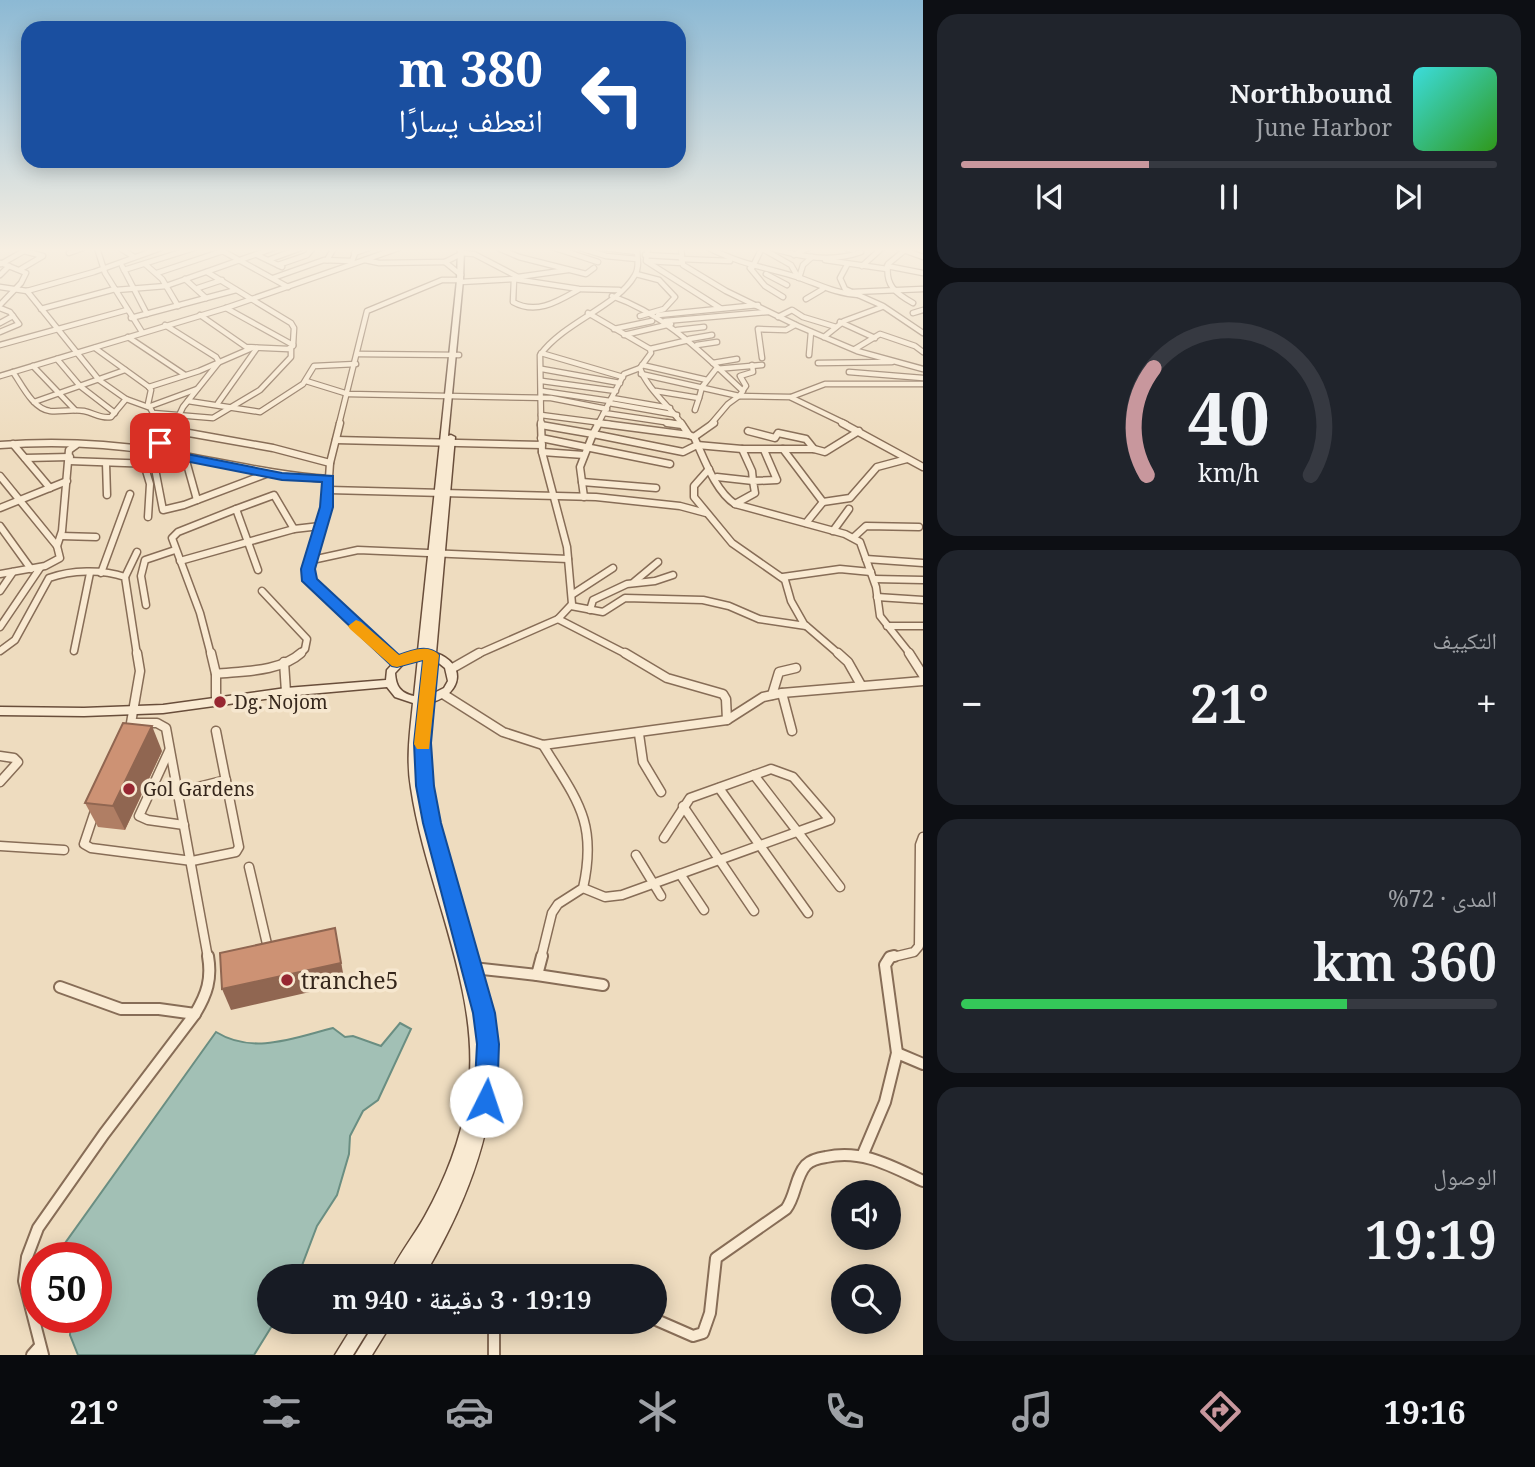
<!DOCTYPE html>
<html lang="ar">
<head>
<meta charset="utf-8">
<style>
  body { margin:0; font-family:"Noto Serif","Noto Naskh Arabic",serif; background:#20242c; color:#f1f3f6; direction:rtl; height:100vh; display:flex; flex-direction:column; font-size:26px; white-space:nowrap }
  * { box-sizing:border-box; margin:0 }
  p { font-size:23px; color:#9ea1a6 }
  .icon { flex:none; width:38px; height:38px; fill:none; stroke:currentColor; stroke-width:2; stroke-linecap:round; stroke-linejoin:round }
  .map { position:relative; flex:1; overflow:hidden; direction:ltr }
  .panel { display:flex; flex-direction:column; gap:14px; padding:14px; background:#0d0f14; width:612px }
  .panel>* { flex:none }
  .hud { position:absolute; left:21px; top:21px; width:665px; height:147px; border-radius:21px; box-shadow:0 4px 18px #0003; direction:rtl; background:#1a4fa0; color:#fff; overflow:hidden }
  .controls { position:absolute; left:831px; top:1180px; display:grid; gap:14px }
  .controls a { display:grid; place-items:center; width:70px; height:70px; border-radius:50%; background:#171b24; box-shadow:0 4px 18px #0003; font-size:35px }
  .speed { position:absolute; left:21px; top:1242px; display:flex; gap:14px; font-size:35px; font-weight:700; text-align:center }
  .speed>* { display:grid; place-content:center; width:91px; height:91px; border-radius:50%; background:#171b24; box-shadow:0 4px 18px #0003; line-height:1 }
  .speed .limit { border:10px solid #d22; background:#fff; color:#111 }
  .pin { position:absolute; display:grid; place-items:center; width:60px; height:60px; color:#fff; margin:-30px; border-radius:14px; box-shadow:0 4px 10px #0006 }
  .me { position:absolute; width:77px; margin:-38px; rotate:4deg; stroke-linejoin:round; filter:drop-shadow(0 0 5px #0008) }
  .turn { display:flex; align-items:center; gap:24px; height:147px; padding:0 28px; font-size:32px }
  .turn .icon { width:91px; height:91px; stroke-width:2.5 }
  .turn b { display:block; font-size:49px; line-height:60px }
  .big { font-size:52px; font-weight:600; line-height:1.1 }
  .panel .widget { flex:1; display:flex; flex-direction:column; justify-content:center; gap:10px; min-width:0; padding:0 24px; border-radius:21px; background:#20242c }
  .panel .dial { align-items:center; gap:0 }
  .dial svg { height:182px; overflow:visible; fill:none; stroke:#363941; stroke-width:7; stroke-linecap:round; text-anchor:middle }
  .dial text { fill:#f1f3f6; stroke:none }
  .song { display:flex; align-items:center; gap:21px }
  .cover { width:84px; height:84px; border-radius:10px; background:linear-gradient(135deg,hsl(180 70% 55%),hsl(110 70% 35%)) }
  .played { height:7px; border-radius:4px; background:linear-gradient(90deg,#c8979d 35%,#363941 35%) }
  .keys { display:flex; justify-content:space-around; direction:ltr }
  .heat { display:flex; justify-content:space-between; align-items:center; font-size:38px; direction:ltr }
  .charge { height:10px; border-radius:5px; background:linear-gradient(90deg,#34c759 72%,#363941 0) }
  .trip { position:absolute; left:257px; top:1264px; width:410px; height:70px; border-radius:35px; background:#171b24; box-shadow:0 4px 18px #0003; font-weight:600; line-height:70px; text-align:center; direction:rtl }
  .dock { display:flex; height:112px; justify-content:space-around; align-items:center; background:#090b0e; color:#9ea1a6 }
  .dock .icon { width:49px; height:49px }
  .dock .on { color:#c8979d }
  .dock b { font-size:32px; color:#f1f3f6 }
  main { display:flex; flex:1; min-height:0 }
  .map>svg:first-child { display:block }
</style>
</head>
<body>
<main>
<section class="panel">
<div class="widget">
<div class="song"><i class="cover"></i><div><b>Northbound</b><p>June Harbor</p></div></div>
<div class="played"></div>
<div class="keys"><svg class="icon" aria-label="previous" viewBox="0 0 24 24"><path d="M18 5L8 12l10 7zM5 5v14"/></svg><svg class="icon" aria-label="pause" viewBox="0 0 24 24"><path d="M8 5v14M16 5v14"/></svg><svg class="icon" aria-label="next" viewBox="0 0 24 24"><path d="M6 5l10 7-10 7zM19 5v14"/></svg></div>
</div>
<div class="widget dial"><svg viewBox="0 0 100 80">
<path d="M14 69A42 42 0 1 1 86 69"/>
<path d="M14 69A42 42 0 0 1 17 22" stroke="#c8979d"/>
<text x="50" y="56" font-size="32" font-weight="700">40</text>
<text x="50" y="72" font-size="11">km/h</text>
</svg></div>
<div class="widget"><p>التكييف</p>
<div class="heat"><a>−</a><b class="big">21°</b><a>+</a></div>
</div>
<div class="widget"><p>المدى · 72%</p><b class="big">360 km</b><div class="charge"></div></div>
<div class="widget"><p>الوصول</p><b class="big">19:19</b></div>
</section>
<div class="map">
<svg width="923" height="1355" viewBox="0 0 923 1355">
  <rect width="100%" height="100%" fill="#eedcbf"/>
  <!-- water -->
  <path fill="#a2c0b5" stroke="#6a8e82" stroke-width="2" d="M400,1023L411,1029L378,1100L363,1111L350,1136L349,1154L337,1195L317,1226L298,1276H270V1321H275L254,1355H78L70,1335L71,1318H96V1258H61L63,1246L216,1032C253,1055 294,1038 333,1028L345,1037L353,1036L381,1046Z"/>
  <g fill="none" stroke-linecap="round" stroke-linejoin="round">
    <defs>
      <g id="street-far3">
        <path d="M97,248L105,273L142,332"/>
        <path d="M120,248L134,257"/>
        <path d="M217,248L288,287"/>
        <path d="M498,248L519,257L586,274L594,268"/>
        <path d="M555,248L598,262"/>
        <path d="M580,248L606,256L637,259"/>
        <path d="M604,248L637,252"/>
        <path d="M648,248L646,261L720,308"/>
        <path d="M681,248L683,265L726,291L798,326L857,351L923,369"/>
        <path d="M709,248C737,263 767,268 797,277C818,284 836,294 859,295"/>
        <path d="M761,248L791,265L798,277"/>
        <path d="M771,248C801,257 831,263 861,252"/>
        <path d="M846,248L853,250"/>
        <path d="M898,248L923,257"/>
        <path d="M905,250L888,264C885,285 895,293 913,303"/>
        <path d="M69,253L83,248"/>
        <path d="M354,253L369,248"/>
        <path d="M461,253L474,254L518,277L568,270"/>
        <path d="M461,254L445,262L461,275"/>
        <path d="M257,255L282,267"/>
        <path d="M645,255L681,257"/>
        <path d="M794,255L808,248"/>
        <path d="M681,259L730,261"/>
        <path d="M268,260L301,248"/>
        <path d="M327,260L334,248"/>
        <path d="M365,260L379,263L445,262"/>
        <path d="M825,260L887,269"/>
        <path d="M648,261L682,263"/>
        <path d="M1,264L24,251L43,256L21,269"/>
        <path d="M145,264L162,279L178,306"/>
        <path d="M351,264L357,248"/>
        <path d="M278,265L307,255L313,248"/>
        <path d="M847,265L840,278L845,289L883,306L923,333"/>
        <path d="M122,266L147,314"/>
        <path d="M862,266L882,248"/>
        <path d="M887,266L923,273"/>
        <path d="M750,268L765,286L783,297"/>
        <path d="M752,268L761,250"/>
        <path d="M124,270L194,248"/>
        <path d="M207,272L291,323L294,328L293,345"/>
        <path d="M157,273L223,251"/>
        <path d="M636,274L659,280L675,297L664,309L640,316"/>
        <path d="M766,274L787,285"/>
        <path d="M0,275L9,266"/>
        <path d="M273,278L324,260L351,261"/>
        <path d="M799,278L803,265L812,257"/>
        <path d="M185,279L206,298"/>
        <path d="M514,279L513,302C536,315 557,302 578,290"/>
        <path d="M460,282L514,279L579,289L619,290"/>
        <path d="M0,287L27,291L94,272L161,248"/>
        <path d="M198,288L222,280"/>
        <path d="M116,290L166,286L274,248"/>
        <path d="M853,292L923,289"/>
        <path d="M612,296C666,315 702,353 743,391L739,396L641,374"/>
        <path d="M806,299L823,289"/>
        <path d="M0,305L21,283L26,273L1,263"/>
        <path d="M0,308L10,312L19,324L0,332"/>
        <path d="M226,308L293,345"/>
        <path d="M41,309L115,289"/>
        <path d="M588,313L650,349L651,353L640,368C646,387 669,406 682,424"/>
        <path d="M913,313L923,310"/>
        <path d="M200,315L246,347L288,349L293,346"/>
        <path d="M658,315L758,305"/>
        <path d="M778,317L792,310L803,317L836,327"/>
        <path d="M131,318L236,290"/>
        <path d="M665,321L768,312"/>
        <path d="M840,322L875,338"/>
        <path d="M0,323L13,316"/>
        <path d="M165,325L216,357L219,362L183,407L175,424"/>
        <path d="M614,329L652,321"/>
        <path d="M677,330L704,327"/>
        <path d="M624,335L671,324"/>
        <path d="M128,337L185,375"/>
        <path d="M824,337L844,321L882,307"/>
        <path d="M689,339L712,335"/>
        <path d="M0,345L127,310"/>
        <path d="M697,345L717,342"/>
        <path d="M95,348L149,387"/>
        <path d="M650,349L689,340"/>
        <path d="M855,349L880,334L915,346L923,352"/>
        <path d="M541,353L623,377"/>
        <path d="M358,354L459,355"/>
        <path d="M809,355L811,332"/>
        <path d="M762,358L758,329L786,330L795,325"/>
        <path d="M57,359L80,386L115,413"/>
        <path d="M713,363L737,359"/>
        <path d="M818,363L892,362"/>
        <path d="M642,365L707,380"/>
        <path d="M33,366L75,410"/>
        <path d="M542,369L620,383"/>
        <path d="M13,372C22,385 33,409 50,411C61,412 73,409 84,411C94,413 101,419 111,417L126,399L99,380L27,291"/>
        <path d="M849,372L923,378"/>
        <path d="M0,376L226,308L399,248"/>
        <path d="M306,381L348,394L551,398L607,409"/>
        <path d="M542,381L616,391"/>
        <path d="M149,387L151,390L148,404L153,413L213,418L260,390L291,357V349"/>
        <path d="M149,387L199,371L252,348"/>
        <path d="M743,390L746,386L740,376L753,372L752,365"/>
        <path d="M542,391L610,401"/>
        <path d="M656,391L699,398L702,387L716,369L762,365"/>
        <path d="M791,397L825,384H923"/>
        <path d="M612,398L670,408"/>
        <path d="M126,399L148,407L197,389"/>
        <path d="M188,401L260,412L303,384L314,366L356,364"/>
        <path d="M34,402L125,370"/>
        <path d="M218,403L257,348"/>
        <path d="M609,403L677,415"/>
        <path d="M695,410L699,398"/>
        <path d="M604,413L678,424"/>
        <path d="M541,415L610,424"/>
        <path d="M339,424L367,311L442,280H460"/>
        <path d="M541,424L540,355C565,321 617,307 635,275C640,267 637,257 637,248"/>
        <path d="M598,424L624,374L640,368"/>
        <path d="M711,424L728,404L739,396L790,397L846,424"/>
      </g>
      <g id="street-far2">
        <path d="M176,423L152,453L163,510L184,505L266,474"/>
        <path d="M340,423L330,463L327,507L308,569L310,581L389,655"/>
        <path d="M597,423L689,435"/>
        <path d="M599,423L593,434L683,452L697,445L742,449"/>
        <path d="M667,423L682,425"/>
        <path d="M681,423L689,435L694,437C704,458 715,491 735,504L845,534L860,542L876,587L880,616L911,655"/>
        <path d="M842,423L923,467"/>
        <path d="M541,425L593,434L580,467L584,497"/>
        <path d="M172,430L273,448L330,463"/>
        <path d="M748,431L775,438L778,433L806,439L814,449"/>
        <path d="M694,437L714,423"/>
        <path d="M541,438L670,464"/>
        <path d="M336,440L542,445"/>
        <path d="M13,444L50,488"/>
        <path d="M0,445C52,441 103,443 155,451C213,460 270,475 329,479"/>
        <path d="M783,449H814L825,452L859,431"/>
        <path d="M542,452L584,455"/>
        <path d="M185,457L197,500"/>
        <path d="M25,458L70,457"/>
        <path d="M69,461L153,464"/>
        <path d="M106,463L107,495"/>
        <path d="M144,464L150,484L148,517"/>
        <path d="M709,469L694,486V497L732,543L785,580L791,601L804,624L840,655"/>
        <path d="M0,476L57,546"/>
        <path d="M717,477L753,481L752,471L742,449H783L823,502L806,523"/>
        <path d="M582,482L656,488"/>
        <path d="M329,490L596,497L680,506L706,513"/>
        <path d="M823,502L850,498L877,467L907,459"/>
        <path d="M735,504L755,493L753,481L777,480L764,450"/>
        <path d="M0,508L67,481"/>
        <path d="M236,509L274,495L294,529L320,526"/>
        <path d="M0,526L31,569"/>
        <path d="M833,531L849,509"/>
        <path d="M61,536L96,537"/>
        <path d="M854,537L866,526L919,527"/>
        <path d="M866,559L923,563"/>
        <path d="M312,560L358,550L568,559"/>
        <path d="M180,561L294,529"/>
        <path d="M101,573L130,494"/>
        <path d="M0,574L45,566L60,558L57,546L62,531L69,450L76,445"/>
        <path d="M125,577L137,552"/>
        <path d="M783,577L840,569L871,572"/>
        <path d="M874,579L923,580"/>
        <path d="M634,582L658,562"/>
        <path d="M0,591L13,572"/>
        <path d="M262,591L307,639L305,649L299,655"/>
        <path d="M573,594L613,568"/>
        <path d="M877,597L923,600"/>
        <path d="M146,605L141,576L145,560L175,550"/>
        <path d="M571,606L603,612L625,598L703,600L729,606L759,619L806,626"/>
        <path d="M590,610L593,600L627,584L655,581L673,575"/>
        <path d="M558,619L628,655"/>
        <path d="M887,626H923"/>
        <path d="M0,627L40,568"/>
        <path d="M0,651L15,640L49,578C71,570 102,569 125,577L137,655"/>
        <path d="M74,651L90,573"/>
        <path d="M211,655L200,613L172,538L178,532L236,509L258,570"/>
        <path d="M476,655L558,619L572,604L567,547L542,452L541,423"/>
      </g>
      <g id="street-far1">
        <path d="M137,653L140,671L131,723H157L166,728L208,958"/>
        <path d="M211,653L216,674V701"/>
        <path d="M387,653L397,662"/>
        <path d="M625,653L667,678L723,694L726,699L727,720"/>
        <path d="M838,653L848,662L861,685"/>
        <path d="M909,653L923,675"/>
        <path d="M284,662L286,692"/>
        <path d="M451,669L479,653"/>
        <path d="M216,674C243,671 280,672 301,653"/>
        <path d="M782,693L792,731"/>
        <path d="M443,694L503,732L543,745L727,720L763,697L782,693L923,681"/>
        <path d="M772,695L779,672L796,668"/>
        <path d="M639,734L643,762L661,792"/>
        <path d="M169,751L139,816L148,820L184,825"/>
        <path d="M0,756L14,758L18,762L0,782"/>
        <path d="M754,775L840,887"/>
        <path d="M719,788L808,913"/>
        <path d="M178,792L226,780"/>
        <path d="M683,806L754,911"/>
        <path d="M95,811L84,844L91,848L192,861L236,852L239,847L216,731"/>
        <path d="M0,846L64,850"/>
        <path d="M636,855L661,896"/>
        <path d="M249,867L267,944L264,952"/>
        <path d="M680,874L704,910"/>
        <path d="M583,888L605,897L622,895L830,820L793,777L771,769L690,798L664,838"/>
        <path d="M541,958L552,913L558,904L583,888C598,821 576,799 543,745"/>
        <path d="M889,958L914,952L919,946L920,845L923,837"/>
      </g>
      <g id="street">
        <path d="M473,968L537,975L542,956"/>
        <path d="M537,975L603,985"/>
        <path d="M60,987L121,1009H159L195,1014"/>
        <path d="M897,1053L923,1064"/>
        <path d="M863,1154L885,1102L897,1053L885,965L890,957L894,956"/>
        <path d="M654,1319L693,1336L703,1333L710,1313L716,1258L786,1209C796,1196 795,1177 806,1165C811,1160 819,1158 826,1157C862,1149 891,1166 923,1181"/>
        <path d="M494,1321V1355"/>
        <path d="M32,1355L40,1346"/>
        <path d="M43,1355L24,1281L27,1257L38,1228L104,1134L195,1014C207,994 212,979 208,956"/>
      </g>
      <g id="secondary">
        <path d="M458,248H464L463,280L448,436L451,435L455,437L436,653C467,664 462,694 432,702C431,716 428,730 428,744C428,804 446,864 464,921C473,951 485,982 490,1013C507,1105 470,1198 424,1276H407L413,1265L406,1276H389C398,1255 414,1236 425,1216C445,1180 460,1142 467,1101C485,997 426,890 411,788C406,759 410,732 413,703L395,697L387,687L286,696L163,713L84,716L0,715V707L84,708L163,705L286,688L386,680L387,670L400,656L418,651L457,280ZM418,658L414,696C400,693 396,686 395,673L406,661ZM435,660L445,668L448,681L444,688L432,694Z"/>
        <path d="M356,1321H374L353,1355H335Z"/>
        <path d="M376,1321H393L372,1355H355Z"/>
      </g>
    </defs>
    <!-- street-far3 casing -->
    <use href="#street-far3" stroke="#876d57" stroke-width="7"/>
    <!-- street-far2 casing -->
    <use href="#street-far2" stroke="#876d57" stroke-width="9"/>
    <!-- street-far1 casing -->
    <use href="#street-far1" stroke="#876d57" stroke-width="11"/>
    <!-- street casing -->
    <use href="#street" stroke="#876d57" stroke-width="14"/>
    <!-- secondary casing -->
    <use href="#secondary" stroke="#694e3b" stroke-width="3"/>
    <!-- street-far3 -->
    <use href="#street-far3" stroke="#f9ead2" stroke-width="4.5"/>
    <!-- street-far2 -->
    <use href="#street-far2" stroke="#f9ead2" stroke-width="6"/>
    <!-- street-far1 -->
    <use href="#street-far1" stroke="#f9ead2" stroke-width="8"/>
    <!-- street -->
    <use href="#street" stroke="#f9ead2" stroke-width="10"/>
    <!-- secondary -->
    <use href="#secondary" fill="#f9ead2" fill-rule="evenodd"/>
  </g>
  <!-- wall -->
  <path fill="#b07e64" d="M162,751L125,830L98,827L85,803Z"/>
  <!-- shaded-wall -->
  <g fill="#906651">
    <path d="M152,726L162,751L125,830L113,806Z"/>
    <path d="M335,928L345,984L231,1010L222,989Z"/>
  </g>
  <!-- building -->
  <g fill="#cd9274" stroke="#906651" stroke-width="2">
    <path d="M123,723L152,726L113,806L85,803Z"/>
    <path d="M335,928L341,963L222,989L220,953Z"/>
  </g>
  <!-- sky -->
  <linearGradient id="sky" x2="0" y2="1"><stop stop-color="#8cb9d4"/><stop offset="0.57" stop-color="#f7efe2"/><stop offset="1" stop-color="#f7efe2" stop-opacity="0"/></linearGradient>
  <rect width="923" height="438" fill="url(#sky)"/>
  <!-- route -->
  <path fill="#1a73e8" stroke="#114b97" stroke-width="2" d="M160,440L167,443L162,449L282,473L333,476V507L315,569L317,579L399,655C412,650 429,644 439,655L431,743L434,786L441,823L495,1013L499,1044L497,1101L494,1109L486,1112L478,1109L474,1101L477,1044L473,1013L423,823L416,786L414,743L423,660L397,667L392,666L302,581L301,569L320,507L322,482L282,480L149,454V448Z"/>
  <!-- slow -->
  <path fill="#f59e0b" d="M356,620L361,622L399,655C412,650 429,644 439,655L429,749H417L414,744L423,660L397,667L392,666L350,629L348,626Z"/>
  <!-- markers -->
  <g fill="#972731" stroke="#f6e7cf" stroke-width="2.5">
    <circle cx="220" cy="702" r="7"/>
    <circle cx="129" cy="789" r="7"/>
    <circle cx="287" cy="980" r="7"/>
  </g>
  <g text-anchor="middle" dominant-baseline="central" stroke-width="7" stroke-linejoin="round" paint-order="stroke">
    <!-- poi labels -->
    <g font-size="19" fill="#36271c" stroke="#f6e7cf" text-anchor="start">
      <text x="234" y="702">Dg. Nojom</text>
      <text x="143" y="789">Gol Gardens</text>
    </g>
    <!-- near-poi labels -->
    <g font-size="23" fill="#36271c" stroke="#f6e7cf" text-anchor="start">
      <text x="301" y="980">tranche5</text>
    </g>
  </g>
</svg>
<div class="controls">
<a><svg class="icon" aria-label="sound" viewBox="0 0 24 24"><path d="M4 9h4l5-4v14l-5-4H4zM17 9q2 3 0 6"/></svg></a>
<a><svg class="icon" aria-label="search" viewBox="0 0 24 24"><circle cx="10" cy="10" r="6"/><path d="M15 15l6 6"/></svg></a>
</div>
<div class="speed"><div class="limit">50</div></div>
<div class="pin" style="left:160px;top:443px;background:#d93025"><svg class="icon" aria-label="arrive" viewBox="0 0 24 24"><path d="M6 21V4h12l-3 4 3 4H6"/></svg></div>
<svg class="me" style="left:486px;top:1101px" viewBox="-20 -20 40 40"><circle r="19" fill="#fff"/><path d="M0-13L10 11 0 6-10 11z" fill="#1a73e8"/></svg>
<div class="trip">19:19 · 3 دقيقة · 940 m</div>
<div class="hud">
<div class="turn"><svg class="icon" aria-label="left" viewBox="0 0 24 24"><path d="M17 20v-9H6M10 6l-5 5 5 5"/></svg><div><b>380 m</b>انعطف يسارًا</div></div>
</div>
</div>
</main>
<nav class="dock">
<b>19:16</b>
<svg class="icon on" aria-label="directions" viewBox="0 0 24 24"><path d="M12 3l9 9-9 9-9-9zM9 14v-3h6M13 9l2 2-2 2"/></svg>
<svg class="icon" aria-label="music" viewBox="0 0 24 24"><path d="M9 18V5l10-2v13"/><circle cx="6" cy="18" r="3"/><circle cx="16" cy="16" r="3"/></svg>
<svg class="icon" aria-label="phone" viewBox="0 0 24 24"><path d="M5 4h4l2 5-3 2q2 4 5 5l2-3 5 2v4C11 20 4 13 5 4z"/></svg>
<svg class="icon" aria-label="climate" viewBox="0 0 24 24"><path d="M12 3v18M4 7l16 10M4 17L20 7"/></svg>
<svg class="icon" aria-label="car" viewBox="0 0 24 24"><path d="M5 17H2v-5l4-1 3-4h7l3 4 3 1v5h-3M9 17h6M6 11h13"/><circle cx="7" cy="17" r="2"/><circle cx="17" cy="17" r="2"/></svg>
<svg class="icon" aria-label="filters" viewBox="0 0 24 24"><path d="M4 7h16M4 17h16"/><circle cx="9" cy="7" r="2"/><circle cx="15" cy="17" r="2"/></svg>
<b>21°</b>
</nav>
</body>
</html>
